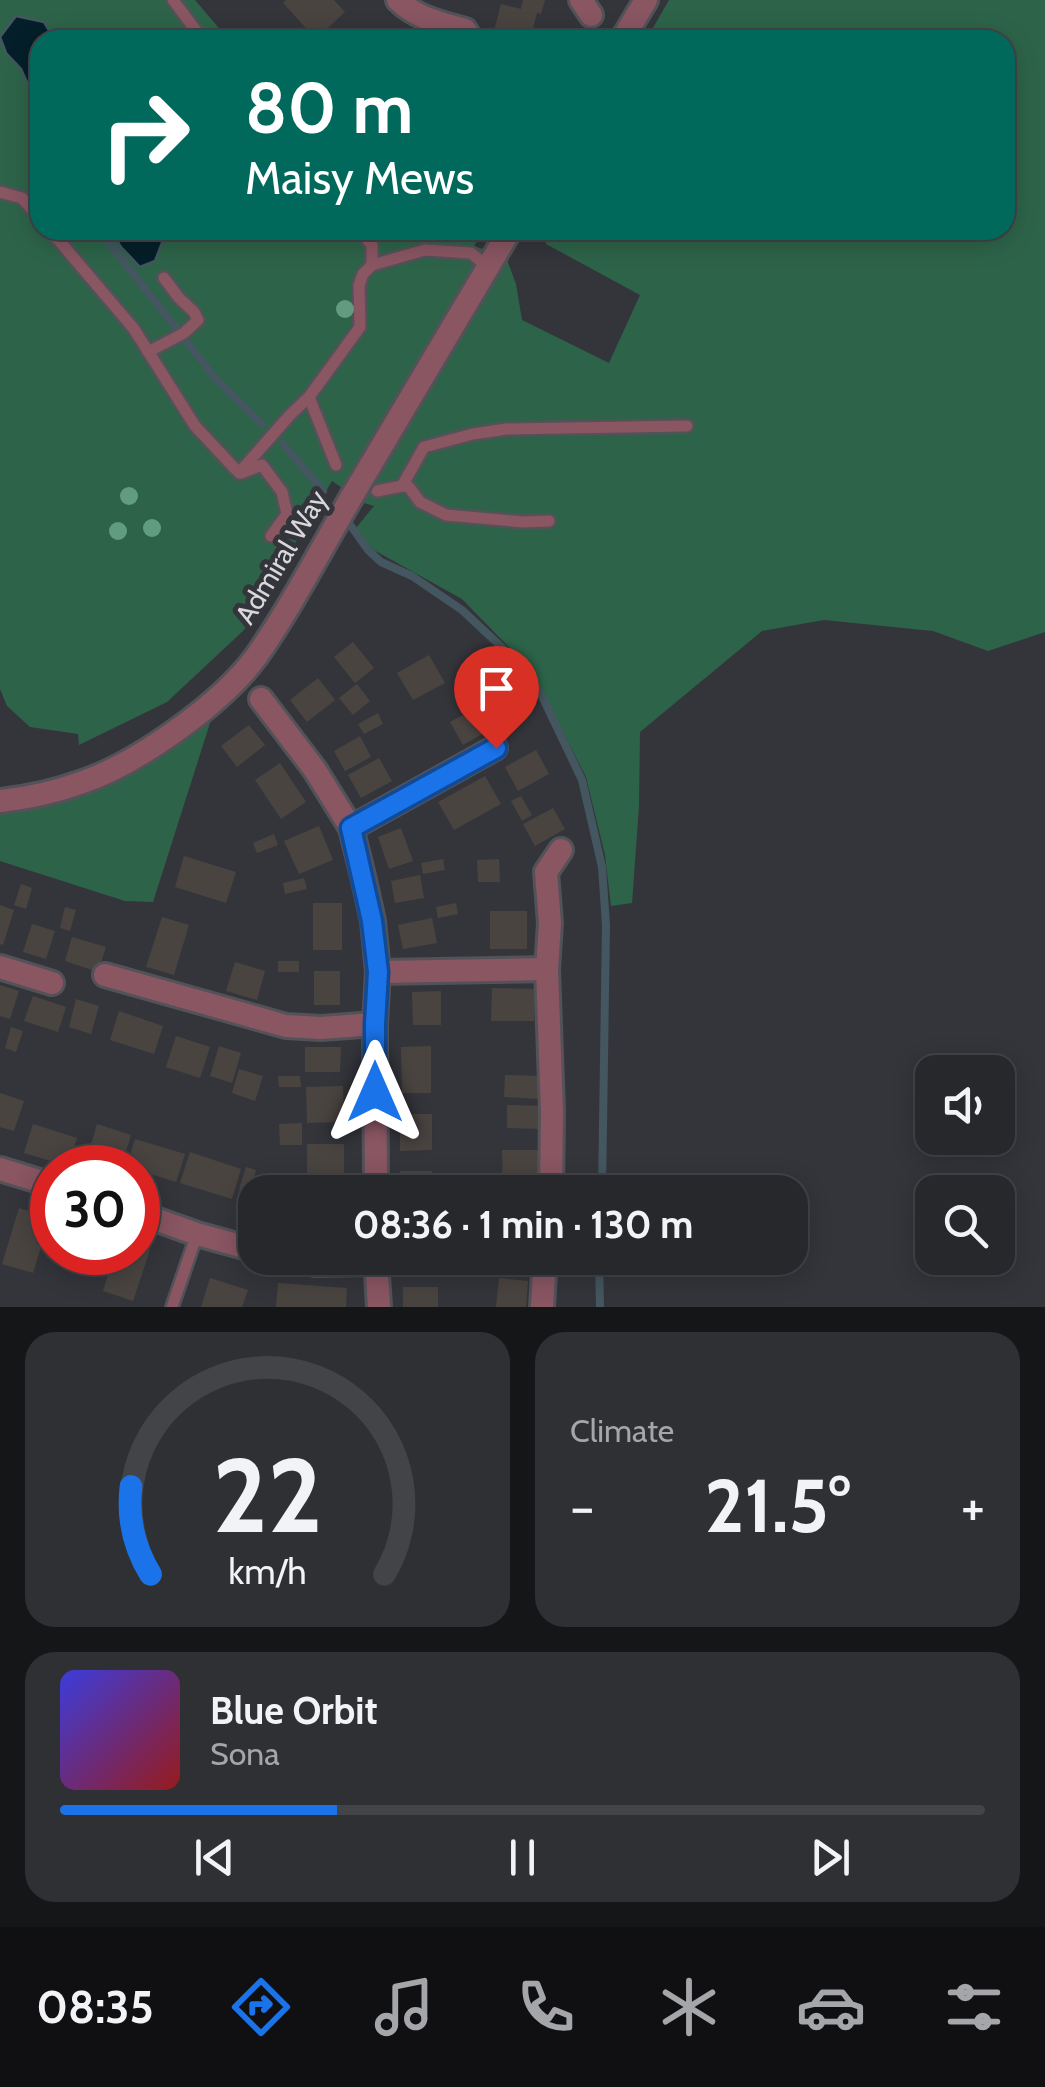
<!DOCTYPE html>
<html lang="en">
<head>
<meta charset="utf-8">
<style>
  body { margin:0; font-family:Cabin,sans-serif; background:#2f3034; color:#f1f3f6; height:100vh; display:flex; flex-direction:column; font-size:38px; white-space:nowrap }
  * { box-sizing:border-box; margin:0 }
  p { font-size:32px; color:#a4a6a9 }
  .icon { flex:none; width:55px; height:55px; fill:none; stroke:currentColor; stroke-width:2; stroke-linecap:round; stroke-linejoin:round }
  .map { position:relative; height:1307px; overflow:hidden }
  .side { display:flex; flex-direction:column; gap:25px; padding:25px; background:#151618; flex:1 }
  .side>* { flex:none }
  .top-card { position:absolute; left:30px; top:30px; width:985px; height:210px; border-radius:30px; box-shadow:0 5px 25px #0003,0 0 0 2px #434448; background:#00695c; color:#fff; overflow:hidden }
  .fabs { position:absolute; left:915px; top:1055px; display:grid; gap:20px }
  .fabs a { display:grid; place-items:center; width:100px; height:100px; border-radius:20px; background:#27282c; box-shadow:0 5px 25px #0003,0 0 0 2px #434448; font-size:50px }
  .speed { position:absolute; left:30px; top:1145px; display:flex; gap:20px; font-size:50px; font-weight:700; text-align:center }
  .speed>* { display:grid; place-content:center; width:130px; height:130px; border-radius:50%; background:#27282c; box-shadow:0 5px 25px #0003,0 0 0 2px #434448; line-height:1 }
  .speed .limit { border:15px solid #d22; background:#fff; color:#111 }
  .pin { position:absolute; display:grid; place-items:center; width:85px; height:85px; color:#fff; margin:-102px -42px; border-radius:50% 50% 50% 0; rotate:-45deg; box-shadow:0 0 10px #0007 }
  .pin .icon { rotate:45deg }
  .me { position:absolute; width:110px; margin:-55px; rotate:0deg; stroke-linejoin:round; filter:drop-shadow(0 0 8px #0008) }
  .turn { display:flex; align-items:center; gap:35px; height:210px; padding:0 50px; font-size:45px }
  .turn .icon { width:130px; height:130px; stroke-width:2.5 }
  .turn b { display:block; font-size:70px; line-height:85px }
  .big { font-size:75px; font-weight:700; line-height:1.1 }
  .side .widget { flex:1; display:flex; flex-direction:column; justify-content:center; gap:15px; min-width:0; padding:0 35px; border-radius:30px; background:#2f3034 }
  .side .dial { align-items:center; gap:0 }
  .dial svg { height:260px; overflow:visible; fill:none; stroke:#434448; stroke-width:7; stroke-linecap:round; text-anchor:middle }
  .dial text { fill:#f1f3f6; stroke:none }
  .song { display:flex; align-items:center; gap:30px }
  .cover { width:120px; height:120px; border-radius:15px; background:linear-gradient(135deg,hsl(240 70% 55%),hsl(0 70% 35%)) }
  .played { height:10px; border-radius:5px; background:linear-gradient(90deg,#1a73e8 30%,#434448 30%) }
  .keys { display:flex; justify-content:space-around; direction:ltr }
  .heat { display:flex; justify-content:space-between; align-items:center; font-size:55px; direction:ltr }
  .side .tiles { flex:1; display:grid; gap:25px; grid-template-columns:1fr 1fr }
  .widget:last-child { grid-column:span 2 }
  .trip { position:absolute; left:238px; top:1175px; width:570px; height:100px; border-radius:30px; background:#27282c; box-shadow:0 5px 25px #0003,0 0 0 2px #434448; font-weight:700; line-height:100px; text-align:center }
  .dock { display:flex; height:160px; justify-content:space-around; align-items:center; background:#101012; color:#a4a6a9 }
  .dock .icon { width:70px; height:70px }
  .dock .active { color:#1a73e8 }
  .dock b { font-size:45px; color:#f1f3f6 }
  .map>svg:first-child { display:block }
</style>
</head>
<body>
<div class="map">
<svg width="1045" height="1307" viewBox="0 0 1045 1307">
  <rect width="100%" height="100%" fill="#34353b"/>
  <!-- green -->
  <g fill="#2d6449">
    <path d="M0,0H195L229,40H40V230H391L403,238L465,230H485L474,246L506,257L516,284L522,320L609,363L640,295L546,244V230H1005V40H646L669,0H1045V632L988,651L933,631L824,620L762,631L640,732L639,806L632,903L611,906L605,855L586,777L533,672L462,599L372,549L356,528L374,506L364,503L332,481L244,630L167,702L79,745L78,734L30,727L7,706L0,689Z"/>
    <path d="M206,718L210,723L153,902L125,901L0,861V811L45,803L105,786Z"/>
  </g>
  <!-- water -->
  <g fill="#041f29" stroke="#44565f" stroke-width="2.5">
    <path d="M16,16L44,22L55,40H40V111L21,69L6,53L0,37Z"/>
    <path d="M110,230H167L155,261L140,267L121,247Z"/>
  </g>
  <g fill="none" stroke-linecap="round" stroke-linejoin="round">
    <!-- stream -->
    <g stroke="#44565f" stroke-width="8">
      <path d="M99,230L216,379L262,424"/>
      <path d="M283,444L323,491"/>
      <path d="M351,526L368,550L381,562L412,576L462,610L524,668L541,694L582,780L602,867L606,925L602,1192"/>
      <path d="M599,1258L600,1307"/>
    </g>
  </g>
  <!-- building -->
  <g fill="#4a4441">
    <path d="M286,0H334L345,12L316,39L283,3Z"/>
    <path d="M523,0H545L541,14L537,13L530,40L492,39L501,4L521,9Z"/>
    <path d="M353,642L374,668L355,683L334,657Z"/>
    <path d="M429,655L445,683L413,700L397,673Z"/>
    <path d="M318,678L335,700L307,722L290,700Z"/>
    <path d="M357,684L370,701L353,715L339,698Z"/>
    <path d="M481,705L493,728L463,745L450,722Z"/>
    <path d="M378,713L383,724L364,734L358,724Z"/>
    <path d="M249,725L265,745L237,767L221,746Z"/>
    <path d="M360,736L371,757L345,771L334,751Z"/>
    <path d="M536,750L549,774L518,791L505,767Z"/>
    <path d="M379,758L392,781L361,798L348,775Z"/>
    <path d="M280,763L306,802L281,819L255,780Z"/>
    <path d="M485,776L501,804L454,830L438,802Z"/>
    <path d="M521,796L532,815L522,821L511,801Z"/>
    <path d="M553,808L565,829L535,846L523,824Z"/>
    <path d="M319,826L333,860L299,874L284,841Z"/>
    <path d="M401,828L413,861L389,869L378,837Z"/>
    <path d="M274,834L278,845L257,853L253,843Z"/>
    <path d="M184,856L236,872L226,903L175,887Z"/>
    <path d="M443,859L445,870L423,874L421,863Z"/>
    <path d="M499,859L500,882H478L477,860Z"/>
    <path d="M420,875L424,898L395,903L391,881Z"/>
    <path d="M304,878L307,889L285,894L283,883Z"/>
    <path d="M21,884L32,888L26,909L14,905Z"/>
    <rect x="313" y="903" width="29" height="47"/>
    <path d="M456,903L458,914L438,918L436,907Z"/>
    <path d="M0,905L14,910L3,945L0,944Z"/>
    <path d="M65,907L76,910L70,931L60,928Z"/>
    <rect x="490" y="911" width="37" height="38"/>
    <path d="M162,917L189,925L174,975L146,967Z"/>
    <path d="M432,918L437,943L403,949L398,925Z"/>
    <path d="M32,924L55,931L46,959L23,952Z"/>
    <path d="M72,937L106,947L98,972L65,961Z"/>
    <rect x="278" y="961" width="21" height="11"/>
    <path d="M235,962L265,971L257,1000L226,991Z"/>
    <rect x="314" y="971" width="26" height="34"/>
    <path d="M0,985L19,991L10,1019L0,1016Z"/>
    <path d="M492,988L535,989L534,1021H491Z"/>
    <path d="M441,991V1025H413L412,992Z"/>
    <path d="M33,996L66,1007L58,1032L24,1021Z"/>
    <path d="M76,999L99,1006L91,1034L69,1027Z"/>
    <path d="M119,1011L163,1026L154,1054L110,1040Z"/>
    <path d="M11,1027L23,1031L16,1052L5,1048Z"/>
    <path d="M176,1036L210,1047L200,1078L166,1067Z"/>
    <path d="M219,1046L241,1053L232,1083L210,1076Z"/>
    <path d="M431,1046V1093H402L401,1047Z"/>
    <path d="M305,1047H341L340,1072H305Z"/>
    <path d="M239,1069L263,1076L255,1101L232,1093Z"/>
    <path d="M505,1075L541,1076L540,1099L504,1097Z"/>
    <path d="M278,1076H300L301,1087H279Z"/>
    <path d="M343,1086L344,1122L307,1123L306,1087Z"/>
    <path d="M0,1093L24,1101L14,1131L0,1127Z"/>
    <path d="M507,1105L542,1106L541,1129L507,1128Z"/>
    <path d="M400,1114H432V1150L400,1151Z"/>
    <path d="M302,1123V1145H280L279,1124Z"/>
    <path d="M33,1124L77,1138L68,1166L24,1153Z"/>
    <path d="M97,1124L131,1135L122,1165L88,1155Z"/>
    <path d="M135,1139L185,1154L176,1182L138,1170V1168L126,1167Z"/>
    <rect x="307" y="1144" width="37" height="36"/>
    <path d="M502,1150H542V1188H503Z"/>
    <path d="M190,1152L241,1169L232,1199L180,1183Z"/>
    <path d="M246,1167L256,1170L250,1192L239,1189Z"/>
    <rect x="400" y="1171" width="32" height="21"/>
    <rect x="289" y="1185" width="23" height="7"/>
    <path d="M246,1206L255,1208V1228L240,1224Z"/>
    <path d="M19,1208L50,1218L33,1273L2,1264Z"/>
    <path d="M138,1246L150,1250L133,1301L103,1291L115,1252H138Z"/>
    <rect x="402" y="1258" width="31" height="17"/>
    <path d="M210,1278L248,1290L242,1307H201Z"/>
    <path d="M499,1278L528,1281L526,1307H496Z"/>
    <path d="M278,1283L347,1288L346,1307H276Z"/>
    <rect x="403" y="1287" width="35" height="20"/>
  </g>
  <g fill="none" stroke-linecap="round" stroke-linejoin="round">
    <defs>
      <g id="lane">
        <path d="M173,0L203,40"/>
        <path d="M0,192L22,198L40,218"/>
        <path d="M50,230L134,329L195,426L239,473L290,415L309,397L360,327L359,285L363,274L372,265L425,250L471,253L488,267"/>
        <path d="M359,230L372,245V265"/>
        <path d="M148,352L184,333L198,320L194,312L179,298L164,278"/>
        <path d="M309,397L336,465"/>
        <path d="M241,473L262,465L282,492L287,514L271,536"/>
        <path d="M402,486L424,447L473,434L506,429L687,426"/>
        <path d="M377,491L402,486L409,487L420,502L446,515L523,522L549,521"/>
        <path d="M172,1307L197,1234"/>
      </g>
      <g id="street">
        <path d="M398,0C416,18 441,23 465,30L471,40"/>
        <path d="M581,0L591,15"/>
        <path d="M622,40L646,0"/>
        <path d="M370,466L510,230"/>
        <path d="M261,699L315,770L351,828L363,876L373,921L378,972L375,1024L376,1192"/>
        <path d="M0,801C28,798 56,792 83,782C138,763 221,704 256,657C291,607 320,551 351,498"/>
        <path d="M351,828L495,748"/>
        <path d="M0,967L52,983"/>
        <path d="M378,972L547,969"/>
        <path d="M105,975L286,1026L321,1028L375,1024"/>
        <path d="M0,1169L52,1185"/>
        <path d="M551,1192L552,1111L547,969L550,923L546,872L561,850"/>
        <path d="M138,1213L197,1234L255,1250"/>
        <path d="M285,1258L315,1264L376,1263"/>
        <path d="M376,1258L379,1307"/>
        <path d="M542,1307L545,1258"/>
      </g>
    </defs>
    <!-- lane casing -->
    <use href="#lane" stroke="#525258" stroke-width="16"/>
    <!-- street casing -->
    <use href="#street" stroke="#525258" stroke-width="28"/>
    <!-- lane -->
    <use href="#lane" stroke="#895662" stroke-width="11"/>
    <!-- street -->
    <use href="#street" stroke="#895662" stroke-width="22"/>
    <defs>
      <path id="street-bridge" d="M351,498L370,466"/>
    </defs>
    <!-- street-bridge casing -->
    <use href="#street-bridge" stroke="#525258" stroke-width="28" stroke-linecap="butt"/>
    <!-- street-bridge -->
    <use href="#street-bridge" stroke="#895662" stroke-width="22"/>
  </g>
  <!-- trees -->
  <g fill="#619c81">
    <circle cx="345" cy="309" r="9"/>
    <circle cx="129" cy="496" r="9"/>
    <circle cx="152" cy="528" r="9"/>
    <circle cx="118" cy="531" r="9"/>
  </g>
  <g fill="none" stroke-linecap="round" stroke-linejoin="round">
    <defs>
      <path id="route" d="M375,1092V1024L378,972L372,921L351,828L496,748"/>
    </defs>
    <!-- route casing -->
    <use href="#route" stroke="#114b97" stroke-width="25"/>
    <!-- route -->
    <use href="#route" stroke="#1a73e8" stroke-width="18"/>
  </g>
  <g text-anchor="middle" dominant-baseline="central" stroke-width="10" stroke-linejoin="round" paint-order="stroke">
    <!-- street labels -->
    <g font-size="28" fill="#d8d8dc" stroke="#34353b">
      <text transform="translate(281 557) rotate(-59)">Admiral Way</text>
    </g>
  </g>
</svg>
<div class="fabs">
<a><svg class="icon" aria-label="sound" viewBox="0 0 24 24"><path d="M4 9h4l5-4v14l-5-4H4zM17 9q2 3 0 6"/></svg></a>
<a><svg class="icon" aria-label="search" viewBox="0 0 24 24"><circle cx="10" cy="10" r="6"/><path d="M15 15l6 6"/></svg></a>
</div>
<div class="speed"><div class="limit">30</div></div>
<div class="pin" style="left:496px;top:748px;background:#d93025"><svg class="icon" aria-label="arrive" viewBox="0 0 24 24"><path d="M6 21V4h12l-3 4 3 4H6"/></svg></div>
<svg class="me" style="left:375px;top:1092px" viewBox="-20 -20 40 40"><path d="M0-17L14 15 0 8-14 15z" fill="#1a73e8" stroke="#fff" stroke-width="4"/></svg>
<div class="trip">08:36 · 1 min · 130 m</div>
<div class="top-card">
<div class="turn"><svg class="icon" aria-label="right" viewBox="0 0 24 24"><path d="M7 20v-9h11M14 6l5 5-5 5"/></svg><div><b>80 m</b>Maisy Mews</div></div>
</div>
</div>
<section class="side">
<div class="tiles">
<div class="widget dial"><svg viewBox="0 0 100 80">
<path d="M14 69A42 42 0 1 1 86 69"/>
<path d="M14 69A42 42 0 0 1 8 42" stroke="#1a73e8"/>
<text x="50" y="56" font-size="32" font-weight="700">22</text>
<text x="50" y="72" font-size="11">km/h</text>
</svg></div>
<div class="widget"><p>Climate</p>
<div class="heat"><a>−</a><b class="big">21.5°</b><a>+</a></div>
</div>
<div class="widget">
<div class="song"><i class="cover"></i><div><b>Blue Orbit</b><p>Sona</p></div></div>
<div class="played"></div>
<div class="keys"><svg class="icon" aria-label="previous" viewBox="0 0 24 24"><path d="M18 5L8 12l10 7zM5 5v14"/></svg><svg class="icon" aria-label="pause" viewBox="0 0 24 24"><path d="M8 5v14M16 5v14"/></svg><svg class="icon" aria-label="next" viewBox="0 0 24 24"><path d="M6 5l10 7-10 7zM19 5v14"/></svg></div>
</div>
</div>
</section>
<nav class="dock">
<b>08:35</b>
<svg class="icon active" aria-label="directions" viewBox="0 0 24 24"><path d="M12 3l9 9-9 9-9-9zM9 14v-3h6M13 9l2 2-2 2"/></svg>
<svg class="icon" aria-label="music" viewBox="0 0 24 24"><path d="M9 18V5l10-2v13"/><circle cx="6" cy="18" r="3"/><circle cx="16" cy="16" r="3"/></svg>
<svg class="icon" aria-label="phone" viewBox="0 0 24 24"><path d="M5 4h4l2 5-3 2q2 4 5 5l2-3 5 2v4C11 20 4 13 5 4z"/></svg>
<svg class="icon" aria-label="climate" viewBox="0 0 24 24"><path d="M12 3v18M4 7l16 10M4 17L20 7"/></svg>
<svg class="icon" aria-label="car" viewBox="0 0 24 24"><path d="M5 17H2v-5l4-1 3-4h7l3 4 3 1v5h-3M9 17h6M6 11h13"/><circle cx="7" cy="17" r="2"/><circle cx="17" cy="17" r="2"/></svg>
<svg class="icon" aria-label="filters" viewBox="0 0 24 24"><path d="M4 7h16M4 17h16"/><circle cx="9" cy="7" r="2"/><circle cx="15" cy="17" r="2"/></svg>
</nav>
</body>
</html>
